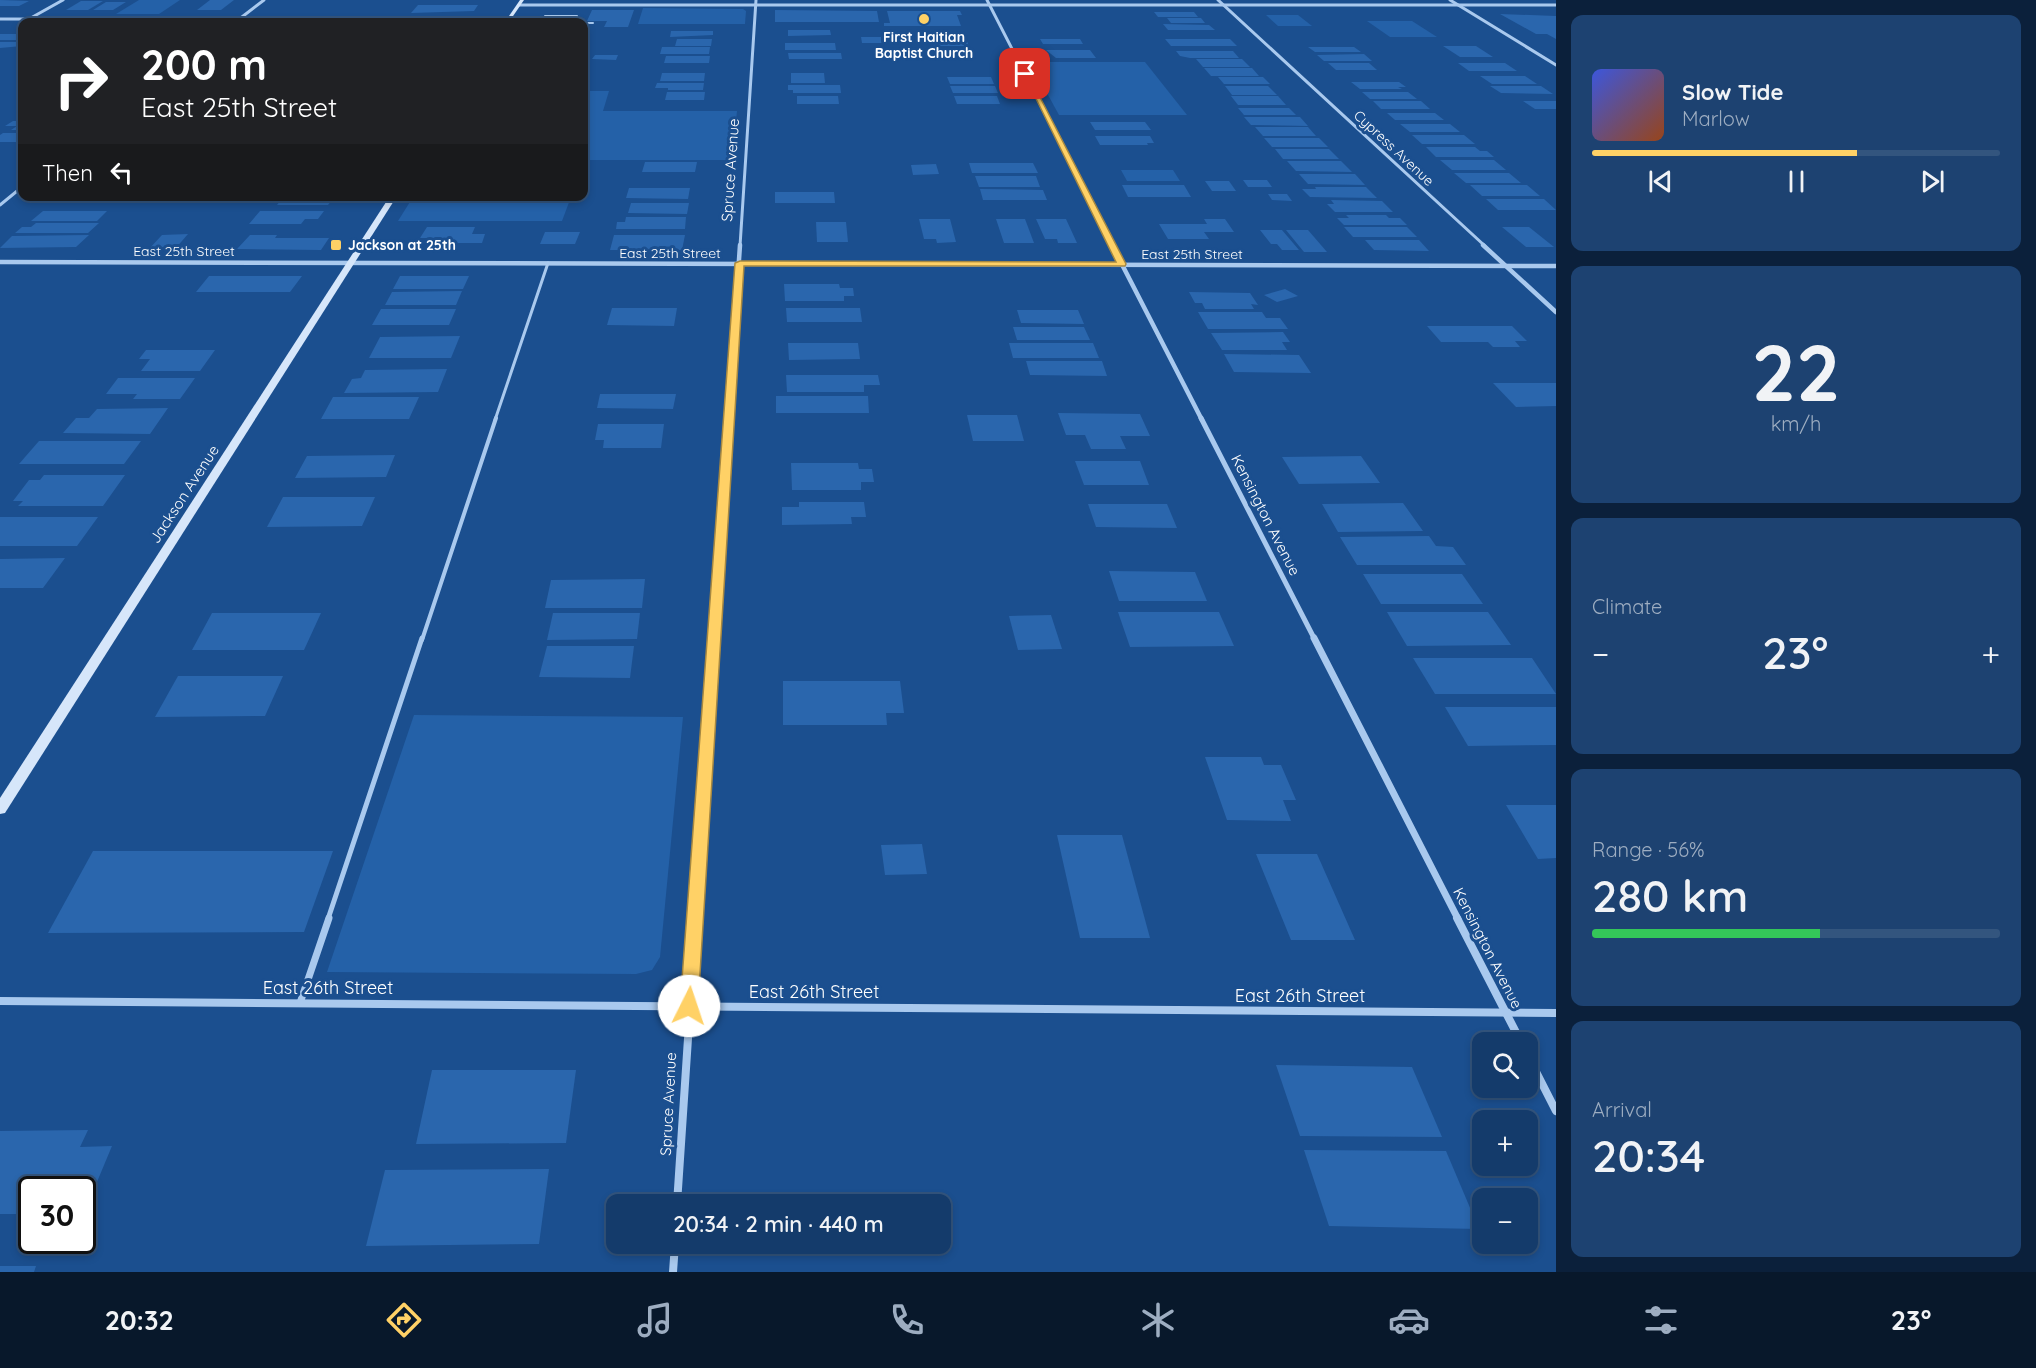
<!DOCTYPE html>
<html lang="en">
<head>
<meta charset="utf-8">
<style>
  body { margin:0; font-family:Quicksand,sans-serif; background:#1d4271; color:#f1f3f6; height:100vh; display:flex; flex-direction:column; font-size:22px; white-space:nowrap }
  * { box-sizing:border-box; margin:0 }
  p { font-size:20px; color:#9dadc1 }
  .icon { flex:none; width:33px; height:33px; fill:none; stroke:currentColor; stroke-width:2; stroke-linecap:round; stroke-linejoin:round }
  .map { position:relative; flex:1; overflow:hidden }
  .details { display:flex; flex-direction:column; gap:15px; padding:15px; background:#0b203b; width:480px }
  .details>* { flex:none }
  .hud { position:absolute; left:18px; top:18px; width:570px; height:183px; border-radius:12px; box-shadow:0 3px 9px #0003,0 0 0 2px #33557e; background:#202124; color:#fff; overflow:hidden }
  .fabs { position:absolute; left:1472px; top:1032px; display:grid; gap:12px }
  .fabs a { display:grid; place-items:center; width:66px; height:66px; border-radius:12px; background:#143b6b; box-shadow:0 3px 9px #0003,0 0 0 2px #33557e; font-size:30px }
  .speed { position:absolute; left:18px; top:1176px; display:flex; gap:12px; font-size:30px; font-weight:700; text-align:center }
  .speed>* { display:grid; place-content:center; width:78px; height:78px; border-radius:50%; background:#143b6b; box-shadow:0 3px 9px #0003,0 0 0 2px #33557e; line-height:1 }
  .speed .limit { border:3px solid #111; border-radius:9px; background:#fff; color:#111 }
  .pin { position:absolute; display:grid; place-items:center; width:51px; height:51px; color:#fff; margin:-26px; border-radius:12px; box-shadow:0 3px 9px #0006 }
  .me { position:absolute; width:66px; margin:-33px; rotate:4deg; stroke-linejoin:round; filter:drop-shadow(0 0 4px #0008) }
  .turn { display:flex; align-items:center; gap:21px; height:126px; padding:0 24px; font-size:27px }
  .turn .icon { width:78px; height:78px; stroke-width:2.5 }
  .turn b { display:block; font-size:42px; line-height:51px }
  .then { display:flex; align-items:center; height:57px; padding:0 24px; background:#0003; gap:12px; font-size:22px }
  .big { font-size:45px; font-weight:600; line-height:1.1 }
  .details .widget { flex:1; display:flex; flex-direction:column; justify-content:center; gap:9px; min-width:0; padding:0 21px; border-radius:12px; background:#1d4271 }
  .details .dial { align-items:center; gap:0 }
  .dial b { font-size:78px; line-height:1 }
  .song { display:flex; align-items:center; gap:18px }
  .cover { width:72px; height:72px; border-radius:9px; background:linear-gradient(135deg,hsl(230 70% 55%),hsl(20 70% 35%)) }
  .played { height:6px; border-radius:3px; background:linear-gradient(90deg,#ffd166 65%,#33557e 65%) }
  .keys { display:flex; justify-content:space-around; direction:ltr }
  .heat { display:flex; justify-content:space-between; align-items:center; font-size:33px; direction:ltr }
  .charge { height:9px; border-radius:4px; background:linear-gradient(90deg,#34c759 56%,#33557e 0) }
  .trip { position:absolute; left:606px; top:1194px; width:345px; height:60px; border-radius:12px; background:#143b6b; box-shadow:0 3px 9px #0003,0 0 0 2px #33557e; font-weight:600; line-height:60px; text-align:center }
  .dock { display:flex; height:96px; justify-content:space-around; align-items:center; background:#08182b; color:#9dadc1 }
  .dock .icon { width:42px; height:42px }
  .dock .active { color:#ffd166 }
  .dock b { font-size:27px; color:#f1f3f6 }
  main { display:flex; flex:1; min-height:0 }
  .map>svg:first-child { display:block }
</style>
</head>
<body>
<main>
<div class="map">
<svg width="1556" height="1272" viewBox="0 0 1556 1272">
  <rect width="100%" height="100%" fill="#1b4f8f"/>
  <!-- green -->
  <g fill="#2461a8">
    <path d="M139,0H180L159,14H116Z"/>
    <path d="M643,8L743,9L746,11L745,24H638Z"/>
    <path d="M1266,15H1298L1312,26H1278Z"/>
    <path d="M1367,21H1412L1437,37H1390Z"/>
    <path d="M1030,62H1145L1187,115H1059Z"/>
    <path d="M584,91H609L603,111H737L732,160H584Z"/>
    <path d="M1121,170H1173L1180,181H1127Z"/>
    <path d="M413,197V196L571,197L562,221H398Z"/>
    <path d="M414,715L683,717L660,957L652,970L636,974L327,972Z"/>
  </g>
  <!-- building -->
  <g fill="#2a66ad">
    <path d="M0,0L29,1L19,6H0Z"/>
    <path d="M210,0H234L221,10H197Z"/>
    <path d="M81,1H103L88,10H66Z"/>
    <path d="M106,2H126L113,10H93Z"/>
    <path d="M418,5H478L474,11L411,13Z"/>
    <path d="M592,10H634L628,27H604L607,21H587Z"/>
    <path d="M775,10L877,11L879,22H775Z"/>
    <path d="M887,11H960L962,15H957L961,26H884V23H890Z"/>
    <path d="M1154,12H1194L1198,17H1158Z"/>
    <path d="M1500,14L1556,16V39L1547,34H1536Z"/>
    <path d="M1167,18H1201L1205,23H1171Z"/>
    <path d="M1163,24L1209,25L1215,30H1168Z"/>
    <path d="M788,30H830L831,35L788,36Z"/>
    <path d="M671,31H713V35L670,37Z"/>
    <rect x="0" y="34" width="22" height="6"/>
    <path d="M861,37H882L883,43H862Z"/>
    <path d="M677,39H712L711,46H675Z"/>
    <path d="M931,39H966L969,46H933Z"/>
    <path d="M1040,39H1080L1083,44H1043Z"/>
    <path d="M1165,39H1230L1237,46H1171Z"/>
    <path d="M0,42H22V46L0,48Z"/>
    <path d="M785,43H835L836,50H785Z"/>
    <path d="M1443,46H1476L1493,57H1460Z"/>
    <path d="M662,47H710L709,54H660Z"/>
    <path d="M1308,47H1354L1361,52H1315Z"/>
    <path d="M1046,50H1090L1096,58H1056Z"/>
    <path d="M1176,51H1233L1239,58H1190L1180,56Z"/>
    <path d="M788,53H841L842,59H789Z"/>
    <path d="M1364,54L1372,61H1324L1317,55Z"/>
    <path d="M595,55H618L616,60L592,59Z"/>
    <path d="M666,56H710L709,63H664Z"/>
    <path d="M1196,59H1242L1250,67H1203Z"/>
    <path d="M1328,63H1369L1377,70H1336Z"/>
    <path d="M1458,63H1505L1517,71H1469Z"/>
    <path d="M1204,68H1252L1259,76H1211Z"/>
    <path d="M662,73H705L704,81H660Z"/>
    <path d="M791,73H824L825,83H791Z"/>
    <path d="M1480,76H1525L1537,84H1492Z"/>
    <path d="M947,77H991L994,84H950Z"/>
    <path d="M1218,77H1263L1270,84H1224Z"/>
    <path d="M1351,82H1399L1406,87H1398L1402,89H1360Z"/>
    <path d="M657,83H704L703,90H668V88H655Z"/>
    <path d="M788,85H840L841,93H793V90H788Z"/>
    <path d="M950,86H995L998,93H953Z"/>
    <path d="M1225,86H1268L1277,95H1232Z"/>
    <path d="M1490,86H1541L1553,94L1501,93Z"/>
    <path d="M667,92H705L704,100H665Z"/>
    <path d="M1362,92H1408L1417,99H1370Z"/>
    <path d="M797,96H838L839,104H797Z"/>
    <path d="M954,96H997L1000,104H957Z"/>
    <path d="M1231,96H1278L1286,105H1238Z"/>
    <path d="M1373,101H1421L1430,109H1381Z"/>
    <path d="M1523,101H1556V109H1535Z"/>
    <path d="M1238,108H1289L1296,115H1244Z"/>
    <path d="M1387,113H1435L1444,120H1395Z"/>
    <path d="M1244,117H1300L1308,126L1251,125Z"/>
    <path d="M13,121H22V130H11L17,126H5Z"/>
    <path d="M1090,122H1145L1151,130H1095Z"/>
    <path d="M1400,124H1450L1460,132H1410Z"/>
    <path d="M1255,127H1308L1316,136H1263Z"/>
    <path d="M3,133H22V142H0V135Z"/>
    <path d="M1412,135H1464L1475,144H1422Z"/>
    <path d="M1095,136H1150L1154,143H1147L1148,145H1100Z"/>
    <path d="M1264,138H1319L1328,147H1272Z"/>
    <path d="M1426,147H1475L1480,151H1487L1494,157H1436Z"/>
    <path d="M1275,149H1329L1339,159H1283Z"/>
    <path d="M1440,160H1494L1506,170H1452Z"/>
    <path d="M1287,161H1341L1352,172L1296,171Z"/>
    <path d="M645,162H697L695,172H642Z"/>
    <path d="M969,163H1033L1038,173H972Z"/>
    <path d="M936,164L939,174L913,175L911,165Z"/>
    <path d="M1454,173H1509L1521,183H1466Z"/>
    <path d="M1299,174H1355L1365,185L1308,184Z"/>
    <path d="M975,176H1036L1040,187H979Z"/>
    <path d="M1243,180H1267L1272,187H1248Z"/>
    <path d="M1205,181H1229L1236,191H1212Z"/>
    <path d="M1122,185H1184L1191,197H1128Z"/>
    <path d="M1470,185H1527L1540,196H1482Z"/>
    <path d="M1315,187H1366L1377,198L1310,197L1302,189H1316Z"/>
    <path d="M629,188H690L688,199L626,198Z"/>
    <path d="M980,189L1043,190L1047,200H983Z"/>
    <path d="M775,192H834L835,203H775Z"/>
    <path d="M1268,194H1287L1292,201L1272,200Z"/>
    <path d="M284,196H335L328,205H277Z"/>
    <path d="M1486,199H1544L1556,210H1498Z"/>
    <path d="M1331,200L1382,201L1393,212H1335L1327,204H1334Z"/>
    <path d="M631,203H689L687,214L628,213Z"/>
    <path d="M43,211H107L97,221H31Z"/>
    <path d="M260,211H324L318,219H305L301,224H249Z"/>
    <path d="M1346,215H1386L1389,218H1400L1407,225H1344L1337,218H1349Z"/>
    <path d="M626,217H686L685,229H616L617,222H625Z"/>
    <path d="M919,219H950L956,242L937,243L936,239H924Z"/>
    <path d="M996,219H1025L1034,243H1004Z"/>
    <path d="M1036,219H1066L1077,243H1058L1057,239H1045Z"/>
    <path d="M1204,219H1225L1234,232H1204L1209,239H1168L1159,224H1207Z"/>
    <path d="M816,222H846L848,242H817Z"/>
    <path d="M36,223H99L88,233H15L22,227H31Z"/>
    <path d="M427,227H475L472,234H485L482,243H432L435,238H420Z"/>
    <path d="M1344,227H1407L1417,237H1353Z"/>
    <path d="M1502,227H1529L1554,247H1526Z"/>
    <path d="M1260,230H1282L1299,250H1282L1277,244H1271Z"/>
    <path d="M1286,230H1308L1327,252H1304Z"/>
    <path d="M545,232H580L575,244H540Z"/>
    <path d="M188,234L175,249H149L162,235Z"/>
    <path d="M89,235L76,247L0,248L12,236Z"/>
    <path d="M250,235H277L275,238H329L321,250L237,249Z"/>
    <path d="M614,235H685L682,250H610Z"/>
    <path d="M1365,240H1419L1429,251L1374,250Z"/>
    <path d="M209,276H302L290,292H196Z"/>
    <path d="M400,276H469L463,289H393Z"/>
    <path d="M784,284H839L840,288H853L854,296H844V301H785Z"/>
    <path d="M1285,289L1298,296L1277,302L1264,295Z"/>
    <path d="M462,291L456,305H385L392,292Z"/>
    <path d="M1189,292L1250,293L1258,305L1251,304L1254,309H1205L1202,303H1195Z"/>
    <path d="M612,308H677L674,326L607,325Z"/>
    <path d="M786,308H860L862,322H787Z"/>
    <path d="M381,309H456L449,325H372Z"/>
    <path d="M1017,310H1078L1084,324L1021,323Z"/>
    <path d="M1198,312H1262L1266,318H1280L1288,329H1208Z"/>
    <path d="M1427,326H1512L1527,341H1515L1520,347H1493L1488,342H1441Z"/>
    <path d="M1013,327H1084L1090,340H1017Z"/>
    <path d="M1283,332L1290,342H1282L1287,350H1222L1211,333Z"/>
    <path d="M460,336L451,358H369L380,337Z"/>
    <path d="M788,343H858L860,359L789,360Z"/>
    <path d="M1009,343H1093L1099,358H1013Z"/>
    <path d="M146,350H215L200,371H141L150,359H139Z"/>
    <path d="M1224,354L1299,355L1311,373L1234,372Z"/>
    <path d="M1026,361H1102L1107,376L1030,375Z"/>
    <path d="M447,369L438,392L344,393L352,379L361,378L365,370Z"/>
    <path d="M786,375H878L880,385H864V392H787Z"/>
    <path d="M118,378H195L180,399H133L137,394H106Z"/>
    <path d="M1493,383H1556V406L1516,407Z"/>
    <path d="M600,394H676L673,409L597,408Z"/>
    <path d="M776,396H868L869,413H776Z"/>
    <path d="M333,397H419L409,419H321Z"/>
    <path d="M168,408L150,434L63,433L76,418H89L97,409Z"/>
    <path d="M1058,413L1140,414L1150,436H1120L1126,449H1091L1085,435H1066Z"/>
    <path d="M967,415H1017L1024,441H973Z"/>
    <path d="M598,424H664L661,448H603L604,440H595Z"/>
    <path d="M39,441H141L124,464H19Z"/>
    <path d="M395,455L386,477L295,478L307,456Z"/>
    <path d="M1361,456L1380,483L1299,484L1282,457Z"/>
    <path d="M1075,461H1140L1149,485H1084Z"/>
    <path d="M791,463H858L859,469H872L874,482H861V490H792Z"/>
    <path d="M44,475H125L103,506H18L23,501H13L29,480H40Z"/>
    <path d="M283,497H375L362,526L267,527Z"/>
    <path d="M799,502H864L866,517H851L852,524L782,525V507H799Z"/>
    <path d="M1403,503L1423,531L1338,532L1322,504Z"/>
    <path d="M1088,504H1167L1177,528L1096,527Z"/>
    <path d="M0,517H98L77,546H0Z"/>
    <path d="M1429,536L1436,546L1453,547L1466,565H1357L1340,537Z"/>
    <path d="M65,558L43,588H0V559Z"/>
    <path d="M1109,571L1195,572L1207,601H1119Z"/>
    <path d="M1363,574H1462L1483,604H1381Z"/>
    <path d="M645,579L642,608H545L551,580Z"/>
    <path d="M1118,612H1219L1234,646L1130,647Z"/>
    <path d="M1387,612H1488L1511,645L1407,646Z"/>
    <path d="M212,613H321L304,650H192Z"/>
    <path d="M553,613H640L637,639L547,640Z"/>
    <path d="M1051,615L1062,649L1018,650L1009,616Z"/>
    <path d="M547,646H634L630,678L539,677Z"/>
    <path d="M1413,658H1532L1556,694H1435Z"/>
    <path d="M178,676H283L265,716L155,717Z"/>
    <path d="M783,681H900L904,713H886L887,725H783Z"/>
    <path d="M1445,707H1556V745L1468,746Z"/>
    <path d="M1205,757H1261L1264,765H1281L1296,800H1283L1291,821L1227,820Z"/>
    <path d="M1506,805H1556V858L1538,859Z"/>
    <path d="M1057,835H1122L1150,938H1080Z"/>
    <path d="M922,844L927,874L885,875L881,845Z"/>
    <path d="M93,851H333L304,932L48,933Z"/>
    <path d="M1256,854H1317L1355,940H1291Z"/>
    <path d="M1276,1065L1412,1067L1442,1137L1300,1136Z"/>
    <path d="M432,1070H576L566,1143L416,1144Z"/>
    <path d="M88,1130L80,1147L112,1146L84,1213H82V1190H32V1214H0V1131Z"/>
    <path d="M1304,1150L1446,1151L1479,1229L1329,1226Z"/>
    <path d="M549,1169L539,1244L366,1246L385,1170Z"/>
    <path d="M0,1266H36L34,1272H0Z"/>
  </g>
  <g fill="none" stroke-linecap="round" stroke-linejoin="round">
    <!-- lane-far4 -->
    <g stroke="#a9c9ee" stroke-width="2">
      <path d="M545,16H577"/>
      <path d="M509,20L530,22"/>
      <path d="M584,23H593"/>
    </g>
    <!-- lane-far3 -->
    <path stroke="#a9c9ee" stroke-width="3" d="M495,420L548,263"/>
    <!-- lane-far2 -->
    <path stroke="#a9c9ee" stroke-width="4" d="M422,640L496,418"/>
    <!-- lane-far1 -->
    <path stroke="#a9c9ee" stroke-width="5" d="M328,919L422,638"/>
    <!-- lane -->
    <path stroke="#a9c9ee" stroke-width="7" d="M300,1003L329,918"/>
    <!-- street-far4 -->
    <g stroke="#a9c9ee" stroke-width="3">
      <path d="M987,0L1113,246"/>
      <path d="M1218,0L1485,246"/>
      <path d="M1450,0L1556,65"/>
      <path d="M519,5H1556"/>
      <path d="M0,19L509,20"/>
      <path d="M29,19L63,0"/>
      <path d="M238,20L264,0"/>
      <path d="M0,205L22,187"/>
      <path d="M740,246L756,0"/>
    </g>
    <!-- street-far3 -->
    <g stroke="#a9c9ee" stroke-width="4.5">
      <path d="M1112,245L1202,420"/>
      <path d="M1483,245L1556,312"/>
      <path d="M0,262L1556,266"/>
      <path d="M728,420L740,245"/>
    </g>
    <!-- street-far2 -->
    <g stroke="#a9c9ee" stroke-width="5">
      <path d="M1201,418L1315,640"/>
      <path d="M714,640L729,418"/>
    </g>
    <!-- street-far1 -->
    <g stroke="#a9c9ee" stroke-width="7">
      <path d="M1314,638L1458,919"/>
      <path d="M696,919L714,638"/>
    </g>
    <!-- street -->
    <g stroke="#a9c9ee" stroke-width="8">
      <path d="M1457,918L1521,1042"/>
      <path d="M0,1001L1556,1013"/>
      <path d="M1527,1054L1556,1111"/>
      <path d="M677,1204L696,918"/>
      <path d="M673,1272L675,1244"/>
    </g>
    <!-- secondary -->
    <g fill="#d6e6fa" fill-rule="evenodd">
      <path d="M520,0H524L509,22H505Z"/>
      <path d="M390,196H397L5,813L0,814V798Z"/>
    </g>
  </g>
  <!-- route -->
  <path fill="#ffd166" stroke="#a68842" stroke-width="1.5" d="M1023,72L1028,74L1126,264L1125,266H744L698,1006L696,1012L689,1015L683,1012L680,1006L735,263L740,261L1116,262Z"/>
  <!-- markers -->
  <g fill="#ffd166" stroke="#1b4f8f" stroke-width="2">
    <circle cx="924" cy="19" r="6"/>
    <rect x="330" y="239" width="12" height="12" rx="3"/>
  </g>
  <g text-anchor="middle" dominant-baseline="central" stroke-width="6" stroke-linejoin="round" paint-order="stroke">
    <!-- far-poi labels -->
    <g font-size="14" font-weight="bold" fill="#fff" stroke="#1b4f8f">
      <text x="924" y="37">First Haitian<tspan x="924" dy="16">Baptist Church</tspan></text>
      <text x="348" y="245" text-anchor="start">Jackson at 25th</text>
    </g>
    <!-- far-street labels -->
    <g font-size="14" fill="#fff" stroke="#1b4f8f">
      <text transform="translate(1394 148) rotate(43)">Cypress Avenue</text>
      <text x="184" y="251">East 25th Street</text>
      <text x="670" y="253">East 25th Street</text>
      <text x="1192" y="254">East 25th Street</text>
    </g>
    <!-- street labels -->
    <g font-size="15" fill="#fff" stroke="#1b4f8f">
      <text transform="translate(730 170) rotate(-86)">Spruce Avenue</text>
      <text transform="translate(184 494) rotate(-57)">Jackson Avenue</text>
      <text transform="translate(1266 515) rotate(63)">Kensington Avenue</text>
      <text transform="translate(1488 948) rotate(63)">Kensington Avenue</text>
      <text transform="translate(668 1104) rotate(-87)">Spruce Avenue</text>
    </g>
    <!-- near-street labels -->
    <g font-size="18" fill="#fff" stroke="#1b4f8f">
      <text x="328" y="987">East 26th Street</text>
      <text x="814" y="991">East 26th Street</text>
      <text x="1300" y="995">East 26th Street</text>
    </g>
  </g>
</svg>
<div class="fabs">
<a><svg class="icon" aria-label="search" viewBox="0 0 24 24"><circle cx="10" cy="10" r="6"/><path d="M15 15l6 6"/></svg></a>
<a>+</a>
<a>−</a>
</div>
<div class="speed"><div class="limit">30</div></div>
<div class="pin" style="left:1025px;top:74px;background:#d93025"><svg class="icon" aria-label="arrive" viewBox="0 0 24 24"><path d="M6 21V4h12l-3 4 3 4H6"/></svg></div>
<svg class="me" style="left:689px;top:1006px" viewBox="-20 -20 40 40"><circle r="19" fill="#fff"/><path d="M0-13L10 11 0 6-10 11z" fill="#ffd166"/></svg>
<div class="trip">20:34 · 2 min · 440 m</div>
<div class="hud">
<div class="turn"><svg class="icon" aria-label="right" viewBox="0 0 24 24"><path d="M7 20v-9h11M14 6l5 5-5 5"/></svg><div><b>200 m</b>East 25th Street</div></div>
<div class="then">Then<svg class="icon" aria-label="left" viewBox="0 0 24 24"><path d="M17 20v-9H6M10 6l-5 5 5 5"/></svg></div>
</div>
</div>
<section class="details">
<div class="widget">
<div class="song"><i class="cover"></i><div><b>Slow Tide</b><p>Marlow</p></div></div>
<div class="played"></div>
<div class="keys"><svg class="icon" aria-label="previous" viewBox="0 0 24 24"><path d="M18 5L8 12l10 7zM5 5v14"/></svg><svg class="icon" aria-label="pause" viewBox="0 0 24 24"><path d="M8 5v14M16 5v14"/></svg><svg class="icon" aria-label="next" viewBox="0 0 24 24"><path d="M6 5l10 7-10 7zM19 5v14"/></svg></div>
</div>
<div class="widget dial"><b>22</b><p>km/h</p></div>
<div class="widget"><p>Climate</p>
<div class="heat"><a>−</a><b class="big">23°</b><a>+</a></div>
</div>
<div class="widget"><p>Range · 56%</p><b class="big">280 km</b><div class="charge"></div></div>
<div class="widget"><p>Arrival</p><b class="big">20:34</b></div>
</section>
</main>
<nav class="dock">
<b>20:32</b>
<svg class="icon active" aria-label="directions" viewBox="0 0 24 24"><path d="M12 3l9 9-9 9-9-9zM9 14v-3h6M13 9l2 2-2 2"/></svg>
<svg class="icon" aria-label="music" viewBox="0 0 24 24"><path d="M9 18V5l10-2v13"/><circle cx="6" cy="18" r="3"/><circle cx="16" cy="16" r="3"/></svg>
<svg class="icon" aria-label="phone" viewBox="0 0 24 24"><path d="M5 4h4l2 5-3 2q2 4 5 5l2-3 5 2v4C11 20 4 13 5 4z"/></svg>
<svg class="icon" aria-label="climate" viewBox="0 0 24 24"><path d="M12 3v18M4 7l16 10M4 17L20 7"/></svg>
<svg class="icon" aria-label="car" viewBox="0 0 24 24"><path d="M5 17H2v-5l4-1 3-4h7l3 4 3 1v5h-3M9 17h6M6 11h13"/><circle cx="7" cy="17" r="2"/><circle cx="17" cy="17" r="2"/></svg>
<svg class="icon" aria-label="filters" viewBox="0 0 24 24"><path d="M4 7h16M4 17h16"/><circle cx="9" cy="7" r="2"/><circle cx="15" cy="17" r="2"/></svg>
<b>23°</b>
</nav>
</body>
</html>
